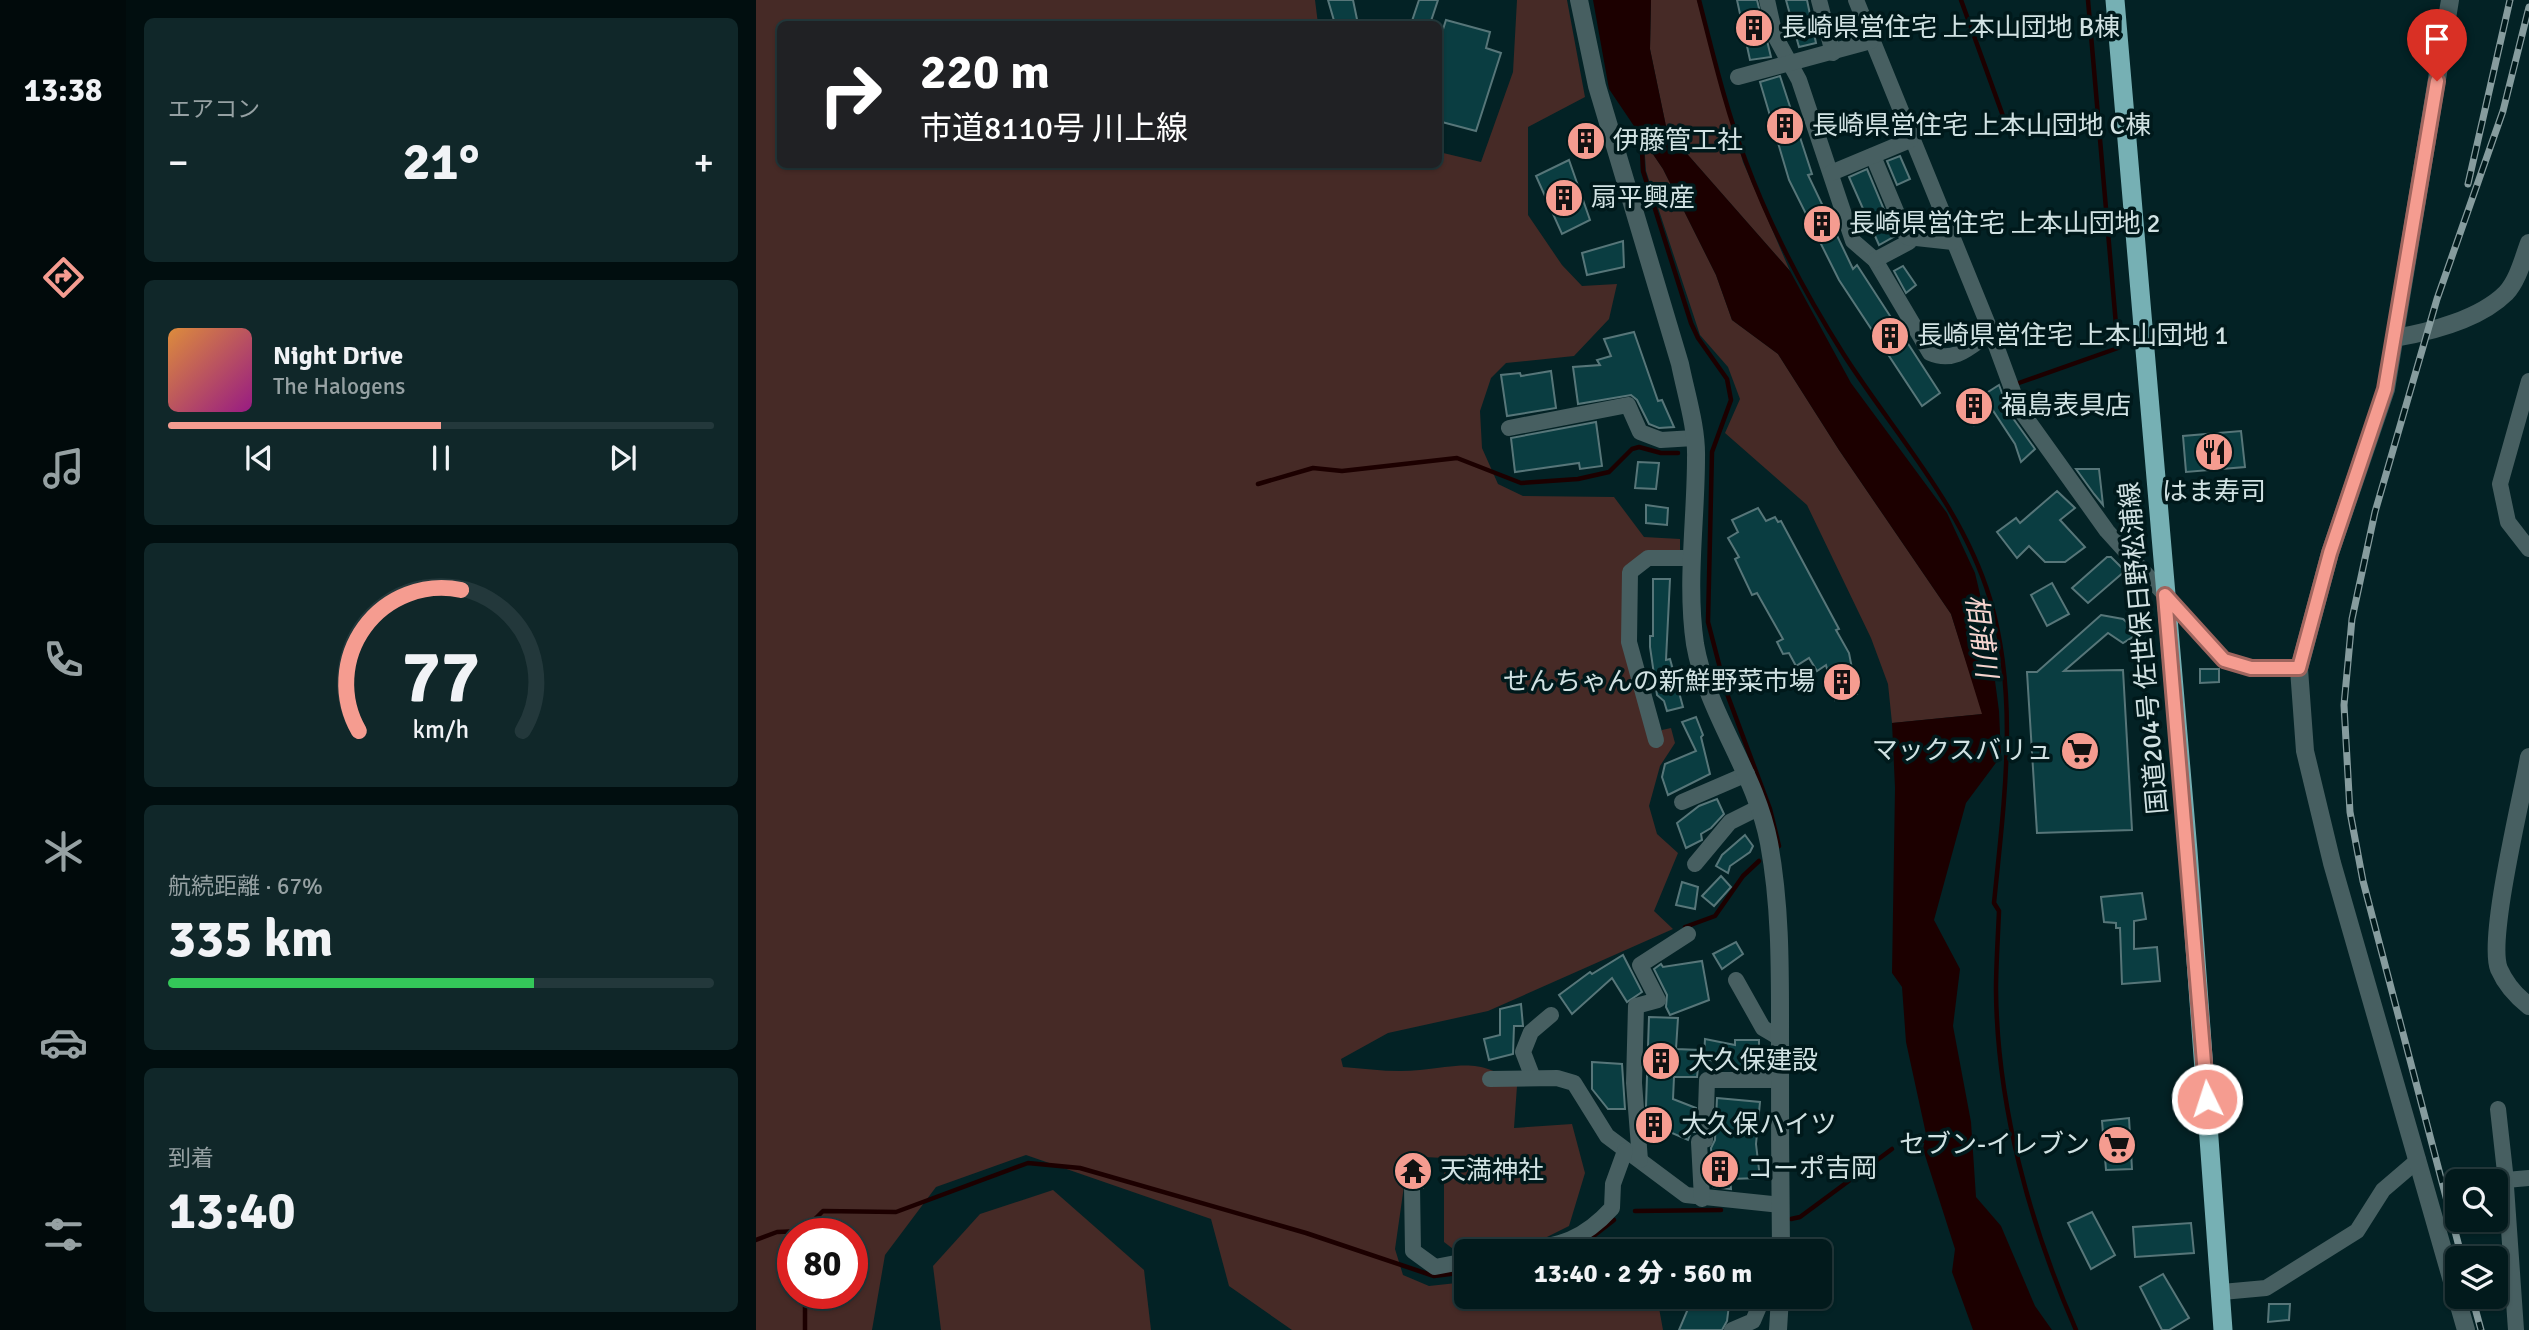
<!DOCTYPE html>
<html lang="ja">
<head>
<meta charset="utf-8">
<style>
  body { margin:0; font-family:Signika,"Noto Sans JP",sans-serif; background:#102729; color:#f1f3f6; height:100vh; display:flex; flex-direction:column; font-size:26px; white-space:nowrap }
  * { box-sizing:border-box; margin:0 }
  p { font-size:23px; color:#96a1a3 }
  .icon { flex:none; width:38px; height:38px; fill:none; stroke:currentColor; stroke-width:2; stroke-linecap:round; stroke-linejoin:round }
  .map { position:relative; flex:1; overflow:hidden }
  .side { display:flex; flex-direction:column; gap:18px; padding:18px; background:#010e0f; width:630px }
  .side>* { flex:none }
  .banner { position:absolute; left:21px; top:21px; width:665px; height:147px; border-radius:10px; box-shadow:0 2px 5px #0004,0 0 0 2px #23383b; background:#202124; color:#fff; overflow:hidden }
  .tools { position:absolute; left:1689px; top:1169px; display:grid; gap:14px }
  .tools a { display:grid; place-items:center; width:63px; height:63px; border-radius:10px; background:#021a1c; box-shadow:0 2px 5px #0004,0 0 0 2px #23383b; font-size:35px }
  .speed { position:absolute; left:21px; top:1218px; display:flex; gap:14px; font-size:35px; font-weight:700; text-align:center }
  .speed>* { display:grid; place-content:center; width:91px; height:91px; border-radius:50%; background:#021a1c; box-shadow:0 2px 5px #0004,0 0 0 2px #23383b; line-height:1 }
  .speed .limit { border:10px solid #d22; background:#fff; color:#111 }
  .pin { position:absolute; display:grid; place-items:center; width:60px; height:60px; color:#fff; margin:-72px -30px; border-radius:50% 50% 50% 0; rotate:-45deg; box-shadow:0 0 7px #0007 }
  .pin .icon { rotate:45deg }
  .me { position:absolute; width:77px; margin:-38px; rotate:356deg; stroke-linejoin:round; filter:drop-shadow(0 0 5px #0008) }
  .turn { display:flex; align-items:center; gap:24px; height:147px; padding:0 28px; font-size:32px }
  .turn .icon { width:91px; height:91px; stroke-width:2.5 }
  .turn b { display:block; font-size:49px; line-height:60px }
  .big { font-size:52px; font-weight:800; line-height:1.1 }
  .side .card { flex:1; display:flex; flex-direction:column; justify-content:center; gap:10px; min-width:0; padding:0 24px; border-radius:10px; background:#102729 }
  .side .dial { align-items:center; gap:0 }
  .dial svg { height:182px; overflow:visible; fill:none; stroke:#23383b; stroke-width:7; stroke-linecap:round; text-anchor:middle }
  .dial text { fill:#f1f3f6; stroke:none }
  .song { display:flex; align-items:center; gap:21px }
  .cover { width:84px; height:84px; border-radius:10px; background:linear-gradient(135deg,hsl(30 70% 55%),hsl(310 70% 35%)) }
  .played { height:7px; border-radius:4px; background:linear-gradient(90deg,#f59c90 50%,#23383b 50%) }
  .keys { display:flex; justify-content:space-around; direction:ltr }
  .heat { display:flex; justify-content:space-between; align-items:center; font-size:38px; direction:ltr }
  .charge { height:10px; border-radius:5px; background:linear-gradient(90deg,#34c759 67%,#23383b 0) }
  .trip { position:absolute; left:698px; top:1239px; width:378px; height:70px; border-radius:10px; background:#021a1c; box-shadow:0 2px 5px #0004,0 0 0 2px #23383b; font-weight:800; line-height:70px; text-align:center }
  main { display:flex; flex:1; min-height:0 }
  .dock { display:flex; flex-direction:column; width:126px; justify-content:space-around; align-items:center; background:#010a0b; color:#96a1a3 }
  .dock .icon { width:49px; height:49px }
  .dock .selected { color:#f59c90 }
  .dock b { font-size:32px; color:#f1f3f6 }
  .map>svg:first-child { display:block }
</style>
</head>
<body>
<main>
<nav class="dock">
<b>13:38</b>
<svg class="icon selected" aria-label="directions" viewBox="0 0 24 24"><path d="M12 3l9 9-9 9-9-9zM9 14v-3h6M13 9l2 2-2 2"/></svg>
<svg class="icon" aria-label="music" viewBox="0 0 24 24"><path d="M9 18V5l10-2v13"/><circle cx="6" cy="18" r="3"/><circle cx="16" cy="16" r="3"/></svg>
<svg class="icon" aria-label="phone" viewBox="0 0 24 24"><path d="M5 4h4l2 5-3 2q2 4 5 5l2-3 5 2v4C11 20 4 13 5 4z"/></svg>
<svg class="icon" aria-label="climate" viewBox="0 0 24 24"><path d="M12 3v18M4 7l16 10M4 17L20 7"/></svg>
<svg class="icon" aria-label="car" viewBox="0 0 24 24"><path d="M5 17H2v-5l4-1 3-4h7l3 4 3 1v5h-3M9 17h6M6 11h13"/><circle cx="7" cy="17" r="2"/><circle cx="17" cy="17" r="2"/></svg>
<svg class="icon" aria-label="filters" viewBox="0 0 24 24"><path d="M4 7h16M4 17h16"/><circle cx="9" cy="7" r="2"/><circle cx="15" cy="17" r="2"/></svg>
</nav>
<section class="side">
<div class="card"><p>エアコン</p>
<div class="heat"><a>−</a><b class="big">21°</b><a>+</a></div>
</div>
<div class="card">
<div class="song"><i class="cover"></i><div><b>Night Drive</b><p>The Halogens</p></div></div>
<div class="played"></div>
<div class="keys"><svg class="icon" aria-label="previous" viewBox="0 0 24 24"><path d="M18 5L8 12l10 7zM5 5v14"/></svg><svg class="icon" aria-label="pause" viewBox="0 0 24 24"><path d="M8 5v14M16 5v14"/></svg><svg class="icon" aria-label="next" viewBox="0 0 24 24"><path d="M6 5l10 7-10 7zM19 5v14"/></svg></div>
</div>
<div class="card dial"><svg viewBox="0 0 100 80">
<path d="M14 69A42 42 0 1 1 86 69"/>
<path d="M14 69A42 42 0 0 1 59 7" stroke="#f59c90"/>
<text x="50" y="56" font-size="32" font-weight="700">77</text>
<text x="50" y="72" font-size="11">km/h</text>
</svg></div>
<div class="card"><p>航続距離 · 67%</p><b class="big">335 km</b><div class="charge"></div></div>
<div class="card"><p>到着</p><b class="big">13:40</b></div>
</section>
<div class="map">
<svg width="1773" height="1330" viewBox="0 0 1773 1330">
  <rect width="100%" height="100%" fill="#032225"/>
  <!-- green -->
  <g fill="#462a26" fill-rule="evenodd">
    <path d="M0,0H559L562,24H24V164H682L683,152L725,162L757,72L761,0H811L829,97L772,127V215L806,265L826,286L861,284L853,319L818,356L750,363L735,378L724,411L726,448L742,484L767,496L858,497L888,537L924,539V553L887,552L867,570V641L904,734L906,730L915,728L919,743L904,766L893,806L901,834L922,853L898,911L917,929L732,1011L632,1033L585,1059L587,1067C612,1069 639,1073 664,1070C705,1066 726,1057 761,1086L758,1128L816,1124L829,1173L813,1226L779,1243L710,1251L705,1255L688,1242V1158L648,1156V1186L639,1249L647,1275L673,1286L710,1282V1297H901L907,1330H536L473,1286L455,1219L270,1155L180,1187L129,1255L116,1330H0ZM37,1234H96V1293H37Z"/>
    <path d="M895,0H941L987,162L1034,271L911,131L894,49Z"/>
    <path d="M888,141L907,169L960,275L976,320L1022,354L1083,450L1195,614L1227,714L1136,723L1132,684L1115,638L1051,505L969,433L984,399L972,367L944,335L890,171Z"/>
    <path d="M297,1190L388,1270L395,1330H185L177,1266L224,1214Z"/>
  </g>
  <!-- water -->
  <path fill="#1c0000" d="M837,0H895L894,49L911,131L1034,271L1095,383L1191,513L1219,573L1232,628L1243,711L1245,756L1210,803L1178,920L1204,969L1197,1026L1215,1122L1220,1197L1245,1226L1279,1306L1296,1330H1217L1196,1272L1199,1249L1167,1149L1170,1134L1150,1042L1146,987L1136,973L1139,788L1136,723L1226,714L1195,614L1083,450L1022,354L976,320L960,275L907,169L853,89Z"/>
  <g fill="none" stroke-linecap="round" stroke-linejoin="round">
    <!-- stream -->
    <g stroke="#1c0000" stroke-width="4.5">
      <path d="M943,0C957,54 970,110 990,162C1015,229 1050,295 1088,355C1140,436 1206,506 1234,599C1263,698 1248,802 1238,903L1243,911C1242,937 1240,964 1240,990C1241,1106 1274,1225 1320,1330"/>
      <path d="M1205,0L1247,116"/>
      <path d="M885,131L887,171L935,323L942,338L971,379L975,400L956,452L952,622L970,691L1014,809L1023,846"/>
      <path d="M1257,385L1362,348L1332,0"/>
      <path d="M502,484L557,468L586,471L701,458L765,483L822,479L853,472L876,449L883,447L905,453H922"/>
      <path d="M929,927L959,916L987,876L1003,861"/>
      <path d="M1147,1143L1174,1140"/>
      <path d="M879,1211L965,1210"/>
      <path d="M1035,1219L1044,1217L1136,1149"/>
      <path d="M0,1240L21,1232L47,1231L67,1211L140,1212L272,1163L324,1168L550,1233L678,1276L710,1272"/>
      <path d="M811,1251L826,1245L858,1220"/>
      <path d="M49,1330V1293"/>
    </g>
  </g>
  <!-- building -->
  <g fill="#0a3d41" stroke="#577679" stroke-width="2">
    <path d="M572,0H597L602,24H579Z"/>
    <path d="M663,0H682L674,24H655Z"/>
    <path d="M981,0H1001L1015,57L994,60Z"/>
    <path d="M1030,0H1051L1060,43L1043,47Z"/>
    <path d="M690,20L734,32L730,48L745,53L720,131L682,121V45Z"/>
    <path d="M1024,76L1056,174L1052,175L1097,269L1101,265L1184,393L1166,406L1083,280L1033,180L1004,82Z"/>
    <path d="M836,128L841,147L824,153L818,134Z"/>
    <path d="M1144,156L1154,179L1141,185L1131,161Z"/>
    <path d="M813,160L834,220L806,234L780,176Z"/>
    <path d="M1111,169L1139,236L1123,245L1093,177Z"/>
    <path d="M867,241L868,267L831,275L826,253Z"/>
    <path d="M1147,266L1160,285L1150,293L1138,271Z"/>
    <path d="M878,332L902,401L906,400L918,427L903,428L893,424L881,400L875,395L822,404L817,367L844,365L841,360L855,356L848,339Z"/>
    <path d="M795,371L800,408L751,416L745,375L764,373L765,376Z"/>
    <path d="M1243,385L1254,414L1279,449L1265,462L1259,444L1236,409L1218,425L1204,410Z"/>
    <path d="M840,422L846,466L824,469L823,463L759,472L755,438Z"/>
    <path d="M1485,431L1489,467L1430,472L1427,436Z"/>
    <path d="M882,462L903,463L900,489L879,488Z"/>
    <path d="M1320,469H1343L1347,505L1338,494Z"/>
    <path d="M1301,491L1319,508L1304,520L1329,547L1309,562H1289L1273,546L1261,558L1241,532L1260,518L1264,523Z"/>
    <path d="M890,505L912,508L911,525L890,523Z"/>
    <path d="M1002,508L1010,521L1019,517L1022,522L1025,521L1083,629L1080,630L1093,653L1101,694L1079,700L1070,665L1061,671L1053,658L1040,666L1033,653L1027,654L1021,642L1027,639L1001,593L996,595L979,559L983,557L972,538L982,532L976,520Z"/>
    <path d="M1351,557H1355L1369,571L1332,603L1316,588Z"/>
    <path d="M897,579H914L910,660L914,659L927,707L911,711L908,701L901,695L894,647V636H897Z"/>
    <path d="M1296,583L1313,614L1291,626L1275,595Z"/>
    <path d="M1345,615L1367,619L1383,633L1367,643L1352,633L1308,671L1367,670L1376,830L1281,833L1271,672H1281Z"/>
    <path d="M1444,669H1463V682L1444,683Z"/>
    <path d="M940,717L947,735L945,737L954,774L912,795L906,777L909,764L940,751L926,722Z"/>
    <path d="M961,799L968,814L955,828L945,834L946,840L930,848L921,823L943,806Z"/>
    <path d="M989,835L997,846L994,852L974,866L972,873L960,866L966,855Z"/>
    <path d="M965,876L975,887L958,906L946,896Z"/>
    <path d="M926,882L942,887L939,909L920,905Z"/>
    <path d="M1386,893L1390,919L1378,921V949L1401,947L1404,981L1366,984L1364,928H1360V923L1348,922L1345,897Z"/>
    <path d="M980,942L987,954L966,969L957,954Z"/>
    <path d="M867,955L886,992L871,1002L856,978L816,1014L803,995L834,972L836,974Z"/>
    <path d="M946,961L953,1000L914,1015L910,1007L911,995L898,969L905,964L907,967Z"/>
    <path d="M765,1004L767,1026H758L757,1054L733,1060L728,1039L744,1035V1009Z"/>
    <path d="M893,1017L922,1018L920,1049L944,1050L941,1077H918L917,1099L940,1108L939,1132H935L932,1140L907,1129V1141L893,1142L890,1106Z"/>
    <path d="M949,1039L979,1045V1040H1003V1069H982L948,1058Z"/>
    <path d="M836,1062L866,1064L869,1109H852L836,1089Z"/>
    <path d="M961,1098L1004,1102L1000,1144L1004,1178L974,1179L975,1189L957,1187L955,1148L959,1140Z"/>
    <path d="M1373,1118L1376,1169L1350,1170L1346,1121Z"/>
    <path d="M648,1155H667V1186L660,1177L648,1180Z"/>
    <path d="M1336,1212L1359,1255L1335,1269L1312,1223Z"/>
    <path d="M1435,1223L1438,1253L1379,1257L1377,1227Z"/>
    <path d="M1407,1274L1433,1318L1413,1330H1406L1384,1287Z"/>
    <path d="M937,1297H974L971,1321L966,1330H923Z"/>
    <path d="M1513,1304H1534L1533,1320L1512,1322Z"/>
  </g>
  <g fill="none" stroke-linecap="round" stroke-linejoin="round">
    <!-- minor -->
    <g stroke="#475f61" stroke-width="16">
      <path d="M1011,0L1019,36L1043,80L1097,241L1119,260L1174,353C1199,364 1215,346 1235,332"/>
      <path d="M1063,0L1077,53"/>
      <path d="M1100,0L1235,332L1263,408L1351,531L1468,660L1495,668L1543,669"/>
      <path d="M982,77L1115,41"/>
      <path d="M1117,156L1153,242L1119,260"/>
      <path d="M1075,173L1154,140"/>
      <path d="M1151,237L1197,242"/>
      <path d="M1773,381L1744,484L1752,522L1773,549"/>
      <path d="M753,428L872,405L884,432L905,440L938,438"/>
      <path d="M900,740L873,642L874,572L892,558H936"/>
      <path d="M926,802L991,774"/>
      <path d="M939,864L974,822L1002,808"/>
      <path d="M980,980L1007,1028L1024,1038"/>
      <path d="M777,1078L767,1052L775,1032L795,1015"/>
      <path d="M734,1079L801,1078L818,1083L851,1136L930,1195L1025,1205"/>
      <path d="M1742,1109L1749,1172L1760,1330"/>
      <path d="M884,1160L878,1083L880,1006L902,1000L884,965L932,934"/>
      <path d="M1750,1180L1773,1178"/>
      <path d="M656,1186L657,1251L679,1267L710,1261"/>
      <path d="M946,1199L943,1142L949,1140L951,1080H1024"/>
      <path d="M762,1251C806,1244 826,1241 856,1208L857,1184L869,1151"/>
      <path d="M1466,1292L1510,1288L1601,1231L1627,1190L1662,1160"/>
      <path d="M976,1330L997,1321L1005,1302L1018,1297"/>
    </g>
    <!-- tertiary -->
    <g stroke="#475f61" stroke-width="18">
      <path d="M823,0L841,86L924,364C930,394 941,428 940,458C940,520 930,583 939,644C951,714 1000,773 1013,843C1025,908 1024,973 1024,1039C1024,1110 1024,1180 1025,1251"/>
      <path d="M1694,0L1630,389L1574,553L1543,669L1549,751L1576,863L1710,1330"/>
      <path d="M1639,338C1674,332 1724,319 1750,293C1762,280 1767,259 1773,243"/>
      <path d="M1773,757C1766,797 1731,939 1743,969C1750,985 1760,996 1773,1006"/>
      <path d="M1022,1330L1024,1297"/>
    </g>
    <!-- trunk -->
    <path stroke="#76b0b4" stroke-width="19" d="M1359,0L1432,851L1467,1330"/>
    <defs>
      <g id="rail">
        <path d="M1712,184L1754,0"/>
        <path d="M1706,1258L1607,881L1594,812L1588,705L1596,619L1619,512L1681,299L1747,111L1773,7"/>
        <path d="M1716,1297L1725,1330"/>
      </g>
    </defs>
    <!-- rail casing -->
    <use href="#rail" stroke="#869c9e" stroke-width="7"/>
    <!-- rail -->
    <use href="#rail" stroke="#00191b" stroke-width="4.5" stroke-dasharray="13" stroke-linecap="butt"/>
  </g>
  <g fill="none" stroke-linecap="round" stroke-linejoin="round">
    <defs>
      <path id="route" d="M1451,1099L1409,595L1468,660L1495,668H1543L1574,553L1629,389L1681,81"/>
    </defs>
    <!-- route casing -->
    <use href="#route" stroke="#9f655e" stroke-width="18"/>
    <!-- route -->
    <use href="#route" stroke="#f59c90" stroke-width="12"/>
  </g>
  <!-- icons -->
  <defs>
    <symbol id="building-disc" viewBox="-11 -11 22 22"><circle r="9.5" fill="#f59c90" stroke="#00191b"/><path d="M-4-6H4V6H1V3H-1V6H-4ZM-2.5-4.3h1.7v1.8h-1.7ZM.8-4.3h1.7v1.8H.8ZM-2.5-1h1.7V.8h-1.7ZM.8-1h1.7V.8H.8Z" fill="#111"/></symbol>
    <symbol id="restaurant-disc" viewBox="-11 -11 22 22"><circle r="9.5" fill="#f59c90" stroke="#00191b"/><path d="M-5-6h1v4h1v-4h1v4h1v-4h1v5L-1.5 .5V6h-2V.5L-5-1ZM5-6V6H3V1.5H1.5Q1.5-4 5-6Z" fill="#111"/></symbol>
    <symbol id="supermarket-disc" viewBox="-11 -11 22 22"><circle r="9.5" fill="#f59c90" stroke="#00191b"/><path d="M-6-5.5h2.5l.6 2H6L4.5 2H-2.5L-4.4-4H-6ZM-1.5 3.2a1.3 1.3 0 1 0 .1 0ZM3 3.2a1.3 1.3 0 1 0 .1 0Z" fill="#111"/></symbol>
    <symbol id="temple-disc" viewBox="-11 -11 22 22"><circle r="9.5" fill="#f59c90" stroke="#00191b"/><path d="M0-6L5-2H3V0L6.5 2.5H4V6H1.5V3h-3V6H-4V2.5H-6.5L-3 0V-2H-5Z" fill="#111"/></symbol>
  </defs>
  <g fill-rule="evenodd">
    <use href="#building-disc" x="976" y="6" width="44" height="44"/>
    <use href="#building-disc" x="1007" y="104" width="44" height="44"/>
    <use href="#building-disc" x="808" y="119" width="44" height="44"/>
    <use href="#building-disc" x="786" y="176" width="44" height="44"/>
    <use href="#building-disc" x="1044" y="202" width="44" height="44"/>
    <use href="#building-disc" x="1112" y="314" width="44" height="44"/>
    <use href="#building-disc" x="1196" y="384" width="44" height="44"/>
    <use href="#restaurant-disc" x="1436" y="430" width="44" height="44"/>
    <use href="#building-disc" x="1064" y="660" width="44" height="44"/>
    <use href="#supermarket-disc" x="1302" y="729" width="44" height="44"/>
    <use href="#building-disc" x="883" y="1039" width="44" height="44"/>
    <use href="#building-disc" x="876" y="1103" width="44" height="44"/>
    <use href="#supermarket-disc" x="1339" y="1123" width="44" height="44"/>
    <use href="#building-disc" x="942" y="1147" width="44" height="44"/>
    <use href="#temple-disc" x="635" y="1149" width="44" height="44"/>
  </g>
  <g text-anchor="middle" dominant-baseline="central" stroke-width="7" stroke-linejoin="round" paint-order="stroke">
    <!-- poi labels -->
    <g font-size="26" fill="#d1e2e3" stroke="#00191b" text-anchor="start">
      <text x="1025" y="28">長崎県営住宅 上本山団地 B棟</text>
      <text x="1056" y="126">長崎県営住宅 上本山団地 C棟</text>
      <text x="857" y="141">伊藤管工社</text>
      <text x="835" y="198">扇平興産</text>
      <text x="1093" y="224">長崎県営住宅 上本山団地 2</text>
      <text x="1161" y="336">長崎県営住宅 上本山団地 1</text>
      <text x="1245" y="406">福島表具店</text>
      <text x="1458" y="492" text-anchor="middle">はま寿司</text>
      <text x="1059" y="682" text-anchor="end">せんちゃんの新鮮野菜市場</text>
      <text x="1297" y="751" text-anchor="end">マックスバリュ</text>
      <text x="932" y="1061">大久保建設</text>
      <text x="925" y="1125">大久保ハイツ</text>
      <text x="1334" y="1145" text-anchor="end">セブン-イレブン</text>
      <text x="991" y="1169">コーポ吉岡</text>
      <text x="684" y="1171">天満神社</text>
    </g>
    <!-- street labels -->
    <g font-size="26" fill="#d1e2e3" stroke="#00191b">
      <text transform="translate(1388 648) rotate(-95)">国道204号 佐世保日野松浦線</text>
    </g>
    <!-- water labels -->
    <g font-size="28" font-style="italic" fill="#f5d4cf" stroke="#00191b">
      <text transform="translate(1225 636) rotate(82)">相浦川</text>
    </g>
  </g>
</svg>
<div class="tools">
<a><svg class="icon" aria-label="search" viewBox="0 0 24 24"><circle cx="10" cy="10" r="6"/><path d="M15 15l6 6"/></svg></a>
<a><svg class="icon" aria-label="layers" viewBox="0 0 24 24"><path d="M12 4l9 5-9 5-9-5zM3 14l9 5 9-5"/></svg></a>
</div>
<div class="speed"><div class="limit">80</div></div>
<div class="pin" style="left:1681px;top:81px;background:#d93025"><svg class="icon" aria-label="arrive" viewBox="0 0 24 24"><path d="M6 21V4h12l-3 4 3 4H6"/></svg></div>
<svg class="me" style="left:1451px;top:1099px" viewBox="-20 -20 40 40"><circle r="17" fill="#f59c90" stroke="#fff" stroke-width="3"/><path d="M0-11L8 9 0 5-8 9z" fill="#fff"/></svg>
<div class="trip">13:40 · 2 分 · 560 m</div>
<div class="banner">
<div class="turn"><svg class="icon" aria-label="right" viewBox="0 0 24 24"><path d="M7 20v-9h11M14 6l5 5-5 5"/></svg><div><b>220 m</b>市道8110号 川上線</div></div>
</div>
</div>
</main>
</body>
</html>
